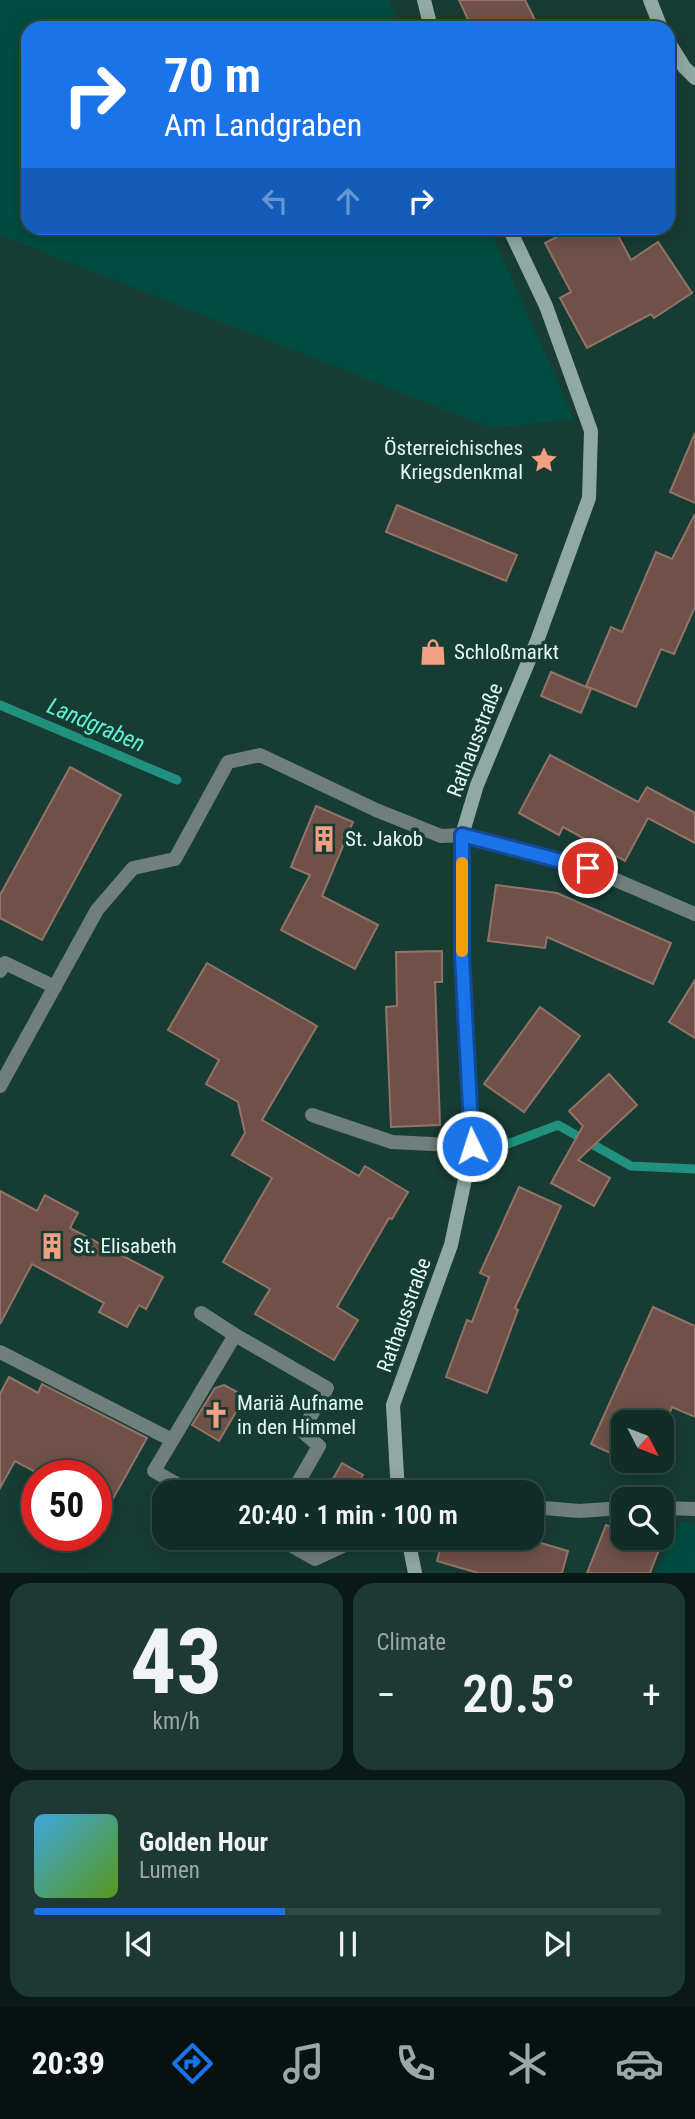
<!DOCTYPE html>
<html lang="en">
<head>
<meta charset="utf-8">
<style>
  body { margin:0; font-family:"Roboto Condensed",sans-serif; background:#1e3933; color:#f1f3f6; height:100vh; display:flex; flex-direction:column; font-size:26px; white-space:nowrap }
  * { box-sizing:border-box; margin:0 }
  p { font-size:23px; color:#9ca8a7 }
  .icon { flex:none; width:38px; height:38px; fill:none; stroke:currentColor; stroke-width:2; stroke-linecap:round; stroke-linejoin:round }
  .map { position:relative; height:1573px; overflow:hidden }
  .panel { display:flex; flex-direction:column; gap:10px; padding:10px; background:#091915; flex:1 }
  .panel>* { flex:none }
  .hud { position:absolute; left:21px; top:21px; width:654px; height:214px; border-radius:21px; box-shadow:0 4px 18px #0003,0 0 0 2px #304944; background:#1a73e8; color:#fff; overflow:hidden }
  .needle { width:46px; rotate:132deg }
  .tools { position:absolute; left:611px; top:1410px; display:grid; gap:14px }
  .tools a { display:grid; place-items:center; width:63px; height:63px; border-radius:14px; background:#112d27; box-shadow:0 4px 18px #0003,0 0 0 2px #304944; font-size:35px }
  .speed { position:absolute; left:21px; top:1460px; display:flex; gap:14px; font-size:35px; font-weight:700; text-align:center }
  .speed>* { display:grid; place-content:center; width:91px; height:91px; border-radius:50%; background:#112d27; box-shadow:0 4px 18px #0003,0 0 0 2px #304944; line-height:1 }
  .speed .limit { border:10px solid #d22; background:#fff; color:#111 }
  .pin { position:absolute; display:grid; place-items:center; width:60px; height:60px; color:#fff; margin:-30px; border:4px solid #fff; border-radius:50%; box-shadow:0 2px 7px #0007 }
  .me { position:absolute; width:77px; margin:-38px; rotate:356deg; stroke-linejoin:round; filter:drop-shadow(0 0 5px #0008) }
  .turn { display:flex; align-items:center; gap:24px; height:147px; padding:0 28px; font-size:32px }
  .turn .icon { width:91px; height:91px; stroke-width:2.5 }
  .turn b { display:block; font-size:49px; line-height:60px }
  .lanes { display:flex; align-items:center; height:66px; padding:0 28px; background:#0003; justify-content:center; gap:35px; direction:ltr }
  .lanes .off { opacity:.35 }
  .big { font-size:52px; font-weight:600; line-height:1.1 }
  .panel .card { flex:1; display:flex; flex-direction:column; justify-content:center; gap:10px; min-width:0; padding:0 24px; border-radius:21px; background:#1e3933 }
  .panel .dial { align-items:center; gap:0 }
  .dial b { font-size:91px; line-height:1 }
  .song { display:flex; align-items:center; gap:21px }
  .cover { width:84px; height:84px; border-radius:10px; background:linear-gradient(135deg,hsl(200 70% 55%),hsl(90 70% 35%)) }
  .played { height:7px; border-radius:4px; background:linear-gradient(90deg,#1a73e8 40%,#304944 40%) }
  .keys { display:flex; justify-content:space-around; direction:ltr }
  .heat { display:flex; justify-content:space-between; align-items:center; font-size:38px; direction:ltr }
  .panel .tiles { flex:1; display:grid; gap:10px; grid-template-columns:1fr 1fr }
  .card:last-child { grid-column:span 2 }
  .trip { position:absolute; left:152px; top:1480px; width:392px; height:70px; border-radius:21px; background:#112d27; box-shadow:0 4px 18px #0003,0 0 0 2px #304944; font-weight:600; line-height:70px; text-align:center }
  .menu { display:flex; height:112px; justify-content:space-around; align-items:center; background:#071210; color:#9ca8a7 }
  .menu .icon { width:49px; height:49px }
  .menu .current { color:#1a73e8 }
  .menu b { font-size:32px; color:#f1f3f6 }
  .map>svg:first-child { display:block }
</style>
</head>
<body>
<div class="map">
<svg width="695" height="1573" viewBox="0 0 695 1573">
  <rect width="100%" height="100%" fill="#173c34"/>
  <!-- green -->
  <g fill="#004c40">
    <path d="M0,0H388L400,28H28V228H489L574,419L491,428L0,235Z"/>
    <path d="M681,1522L695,1523V1573H656Z"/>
  </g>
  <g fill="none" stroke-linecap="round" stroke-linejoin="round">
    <!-- stream -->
    <g stroke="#20917e" stroke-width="9">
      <path d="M0,705L177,780"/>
      <path d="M497,1148L558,1125L631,1166L695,1169"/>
    </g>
  </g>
  <!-- building -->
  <g fill="#6f5147" stroke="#937368" stroke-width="2">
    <path d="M459,0H525L539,28H472Z"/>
    <path d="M574,228H614L631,260L658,242L692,293L654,318L651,314L587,348L560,298L571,292L545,243Z"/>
    <path d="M695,433V503L670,492Z"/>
    <path d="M397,505L517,555L506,581L386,532Z"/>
    <path d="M695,514V607L674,654L661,649L636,707L586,686L611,627L622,632L656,552L672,559Z"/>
    <path d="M551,672L591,689L581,713L541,696Z"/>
    <path d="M550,755L638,802L647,787L695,813V843L648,818L625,861L563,827L559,835L519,813Z"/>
    <path d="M70,767L121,795L42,940L0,918V895Z"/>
    <path d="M316,806L353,822L322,896L378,925L355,969L281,930L310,875L291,867Z"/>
    <path d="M496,885L557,893L671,943L653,984L547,937L545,948L488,941Z"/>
    <path d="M442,951V982H435L440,1125L391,1127L386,1007L397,1006L396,952Z"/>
    <path d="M207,963L317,1026L262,1120L359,1176L365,1166L408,1192L392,1219L389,1218L337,1307L358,1320L334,1360L255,1314L270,1289L223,1262L272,1178L232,1155L245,1133L238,1102L206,1084L219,1060L168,1030Z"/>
    <path d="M695,980V1038L669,1022Z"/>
    <path d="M540,1007L580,1036L524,1112L484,1084Z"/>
    <path d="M609,1074L637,1105L578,1160L610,1178L594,1206L551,1183L583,1126L569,1111Z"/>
    <path d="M519,1187L561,1206L515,1308L518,1310L487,1393L446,1377L467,1320L472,1322L489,1277L480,1273Z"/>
    <path d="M0,1191L37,1211L45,1195L78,1213L70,1228L163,1277L146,1309L139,1305L127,1327L99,1312L104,1303L32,1264L0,1324Z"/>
    <path d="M653,1307L695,1326V1417L672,1407L662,1431V1423H623V1459L591,1444Z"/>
    <path d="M9,1377L38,1393L42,1384L147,1438L96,1529V1475H41L15,1461L0,1488V1394Z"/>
    <path d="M224,1385L237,1392L240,1405L219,1441L192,1425L215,1388Z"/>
    <path d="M342,1463L363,1475L353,1493H325Z"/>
    <path d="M606,1525L623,1532V1538H639L660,1547L650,1573H587Z"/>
    <path d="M443,1538H524L568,1551L562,1573H478L437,1561Z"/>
  </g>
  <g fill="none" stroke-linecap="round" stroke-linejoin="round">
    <!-- service -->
    <g stroke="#6f7f7b" stroke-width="14">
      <path d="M0,971L5,963L55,987"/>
      <path d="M0,1086L97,910L133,868L175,859L228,762L260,755L376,810L441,836L462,835"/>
      <path d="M312,1115L392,1142L472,1146"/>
      <path d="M235,1335L327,1388L302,1431L319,1446L292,1493"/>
      <path d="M0,1352L172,1440"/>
      <path d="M193,1493L154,1471L235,1335L201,1313"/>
      <path d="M278,1538L315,1559L360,1538"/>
    </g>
    <!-- minor -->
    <g stroke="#6f7f7b" stroke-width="14">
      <path d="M462,835L588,868L695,914"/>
      <path d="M397,1486L427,1493"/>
      <path d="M532,1507L579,1511L623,1508"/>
      <path d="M662,1508L695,1509"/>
    </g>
    <!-- secondary -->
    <g stroke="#90a9a3" stroke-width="14">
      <path d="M424,0L431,28"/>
      <path d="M650,0L661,28"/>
      <path d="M668,41L684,67L695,78"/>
      <path d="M398,1493L393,1405L451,1245L472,1146L462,956V835L477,785L537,641L589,498L591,431L546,306L509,228"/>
      <path d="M408,1538L415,1573"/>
    </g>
  </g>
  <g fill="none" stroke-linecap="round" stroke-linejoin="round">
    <defs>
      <path id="route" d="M472,1146L462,956V835L588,868"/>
    </defs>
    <!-- route casing -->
    <use href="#route" stroke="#114b97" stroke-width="18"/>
    <!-- route -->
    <use href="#route" stroke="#1a73e8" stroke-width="12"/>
    <!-- slow -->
    <path stroke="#f59e0b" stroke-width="12" d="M462,951V863"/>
  </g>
  <!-- icons -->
  <defs>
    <symbol id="sight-bare" viewBox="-9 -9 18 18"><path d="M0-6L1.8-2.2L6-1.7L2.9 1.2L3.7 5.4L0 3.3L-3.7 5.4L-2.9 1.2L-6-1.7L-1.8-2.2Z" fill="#f39f84" stroke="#173c34" stroke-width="2.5" paint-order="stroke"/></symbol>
    <symbol id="shop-bare" viewBox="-9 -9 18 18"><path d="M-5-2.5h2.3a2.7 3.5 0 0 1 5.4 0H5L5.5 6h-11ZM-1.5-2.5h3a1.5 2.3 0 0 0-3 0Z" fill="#f39f84" stroke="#173c34" stroke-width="2.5" paint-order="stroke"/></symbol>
    <symbol id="building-bare" viewBox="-9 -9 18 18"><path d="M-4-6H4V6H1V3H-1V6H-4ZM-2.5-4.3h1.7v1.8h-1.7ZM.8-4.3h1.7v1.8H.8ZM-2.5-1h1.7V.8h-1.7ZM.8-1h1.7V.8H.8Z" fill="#f39f84" stroke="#173c34" stroke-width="2.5" paint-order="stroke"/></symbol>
    <symbol id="church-bare" viewBox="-9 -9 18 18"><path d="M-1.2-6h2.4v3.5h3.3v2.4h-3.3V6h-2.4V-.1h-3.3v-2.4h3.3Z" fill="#f39f84" stroke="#173c34" stroke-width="2.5" paint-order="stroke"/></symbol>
  </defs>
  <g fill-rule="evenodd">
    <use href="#sight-bare" x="525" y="441" width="38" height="38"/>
    <use href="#shop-bare" x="414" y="633" width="38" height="38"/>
    <use href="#building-bare" x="305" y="820" width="38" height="38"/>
    <use href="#building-bare" x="33" y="1227" width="38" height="38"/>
    <use href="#church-bare" x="197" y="1396" width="38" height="38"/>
  </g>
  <g text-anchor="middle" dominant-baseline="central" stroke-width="7" stroke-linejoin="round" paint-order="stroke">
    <!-- poi labels -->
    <g font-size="21" fill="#e4f8f3" stroke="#173c34" text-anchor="start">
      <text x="523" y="448" text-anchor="end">Österreichisches<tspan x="523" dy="24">Kriegsdenkmal</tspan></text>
      <text x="454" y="652">Schloßmarkt</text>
      <text x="345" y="839">St. Jakob</text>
      <text x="73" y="1246">St. Elisabeth</text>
      <text x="237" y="1403">Mariä Aufname<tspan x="237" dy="24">in den Himmel</tspan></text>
    </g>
    <!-- street labels -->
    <g font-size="21" fill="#e4f8f3" stroke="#173c34">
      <text transform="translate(475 740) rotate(-69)">Rathausstraße</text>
      <text transform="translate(404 1315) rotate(-70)">Rathausstraße</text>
    </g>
    <!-- water labels -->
    <g font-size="23" font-style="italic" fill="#61f3d6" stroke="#173c34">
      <text transform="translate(96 725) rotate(23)">Landgraben</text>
    </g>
  </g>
</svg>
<div class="tools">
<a><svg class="needle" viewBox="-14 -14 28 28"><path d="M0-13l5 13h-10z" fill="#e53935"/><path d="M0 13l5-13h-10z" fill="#9ca8a7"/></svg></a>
<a><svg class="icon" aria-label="search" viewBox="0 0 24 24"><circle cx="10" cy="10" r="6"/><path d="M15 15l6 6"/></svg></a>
</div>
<div class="speed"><div class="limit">50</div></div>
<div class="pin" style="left:588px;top:868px;background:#d93025"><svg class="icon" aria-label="arrive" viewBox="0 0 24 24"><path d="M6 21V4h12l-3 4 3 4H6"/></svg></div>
<svg class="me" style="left:472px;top:1146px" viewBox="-20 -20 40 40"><circle r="17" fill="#1a73e8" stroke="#fff" stroke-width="3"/><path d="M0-11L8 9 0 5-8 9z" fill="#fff"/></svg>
<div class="trip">20:40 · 1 min · 100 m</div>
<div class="hud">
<div class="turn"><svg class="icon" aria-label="right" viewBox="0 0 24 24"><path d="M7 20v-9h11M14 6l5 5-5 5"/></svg><div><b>70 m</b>Am Landgraben</div></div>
<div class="lanes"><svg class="icon off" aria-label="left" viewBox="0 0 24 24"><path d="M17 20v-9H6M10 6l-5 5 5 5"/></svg><svg class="icon off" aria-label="ahead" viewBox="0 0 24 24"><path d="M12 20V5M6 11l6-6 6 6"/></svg><svg class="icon" aria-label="right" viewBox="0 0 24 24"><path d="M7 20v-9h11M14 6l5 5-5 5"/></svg></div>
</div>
</div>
<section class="panel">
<div class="tiles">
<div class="card dial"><b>43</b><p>km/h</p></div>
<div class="card"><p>Climate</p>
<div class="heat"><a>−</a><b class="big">20.5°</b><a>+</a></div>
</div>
<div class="card">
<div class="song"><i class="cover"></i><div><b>Golden Hour</b><p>Lumen</p></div></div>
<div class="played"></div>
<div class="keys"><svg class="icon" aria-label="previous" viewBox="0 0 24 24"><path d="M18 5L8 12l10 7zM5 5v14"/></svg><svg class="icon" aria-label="pause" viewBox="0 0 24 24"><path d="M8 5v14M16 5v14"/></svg><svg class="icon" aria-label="next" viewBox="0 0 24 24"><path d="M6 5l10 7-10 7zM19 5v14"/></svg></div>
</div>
</div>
</section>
<nav class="menu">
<b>20:39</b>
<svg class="icon current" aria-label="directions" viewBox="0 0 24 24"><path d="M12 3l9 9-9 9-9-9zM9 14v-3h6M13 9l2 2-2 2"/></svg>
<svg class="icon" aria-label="music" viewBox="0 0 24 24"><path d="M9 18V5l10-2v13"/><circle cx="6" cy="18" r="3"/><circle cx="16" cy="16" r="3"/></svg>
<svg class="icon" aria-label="phone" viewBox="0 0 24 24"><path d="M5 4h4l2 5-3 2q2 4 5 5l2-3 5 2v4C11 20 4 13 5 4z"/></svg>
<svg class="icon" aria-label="climate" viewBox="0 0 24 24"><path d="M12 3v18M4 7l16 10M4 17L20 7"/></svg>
<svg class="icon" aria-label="car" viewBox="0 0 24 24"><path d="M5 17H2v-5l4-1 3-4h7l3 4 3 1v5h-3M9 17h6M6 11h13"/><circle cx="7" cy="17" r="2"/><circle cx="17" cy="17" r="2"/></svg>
</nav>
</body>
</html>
